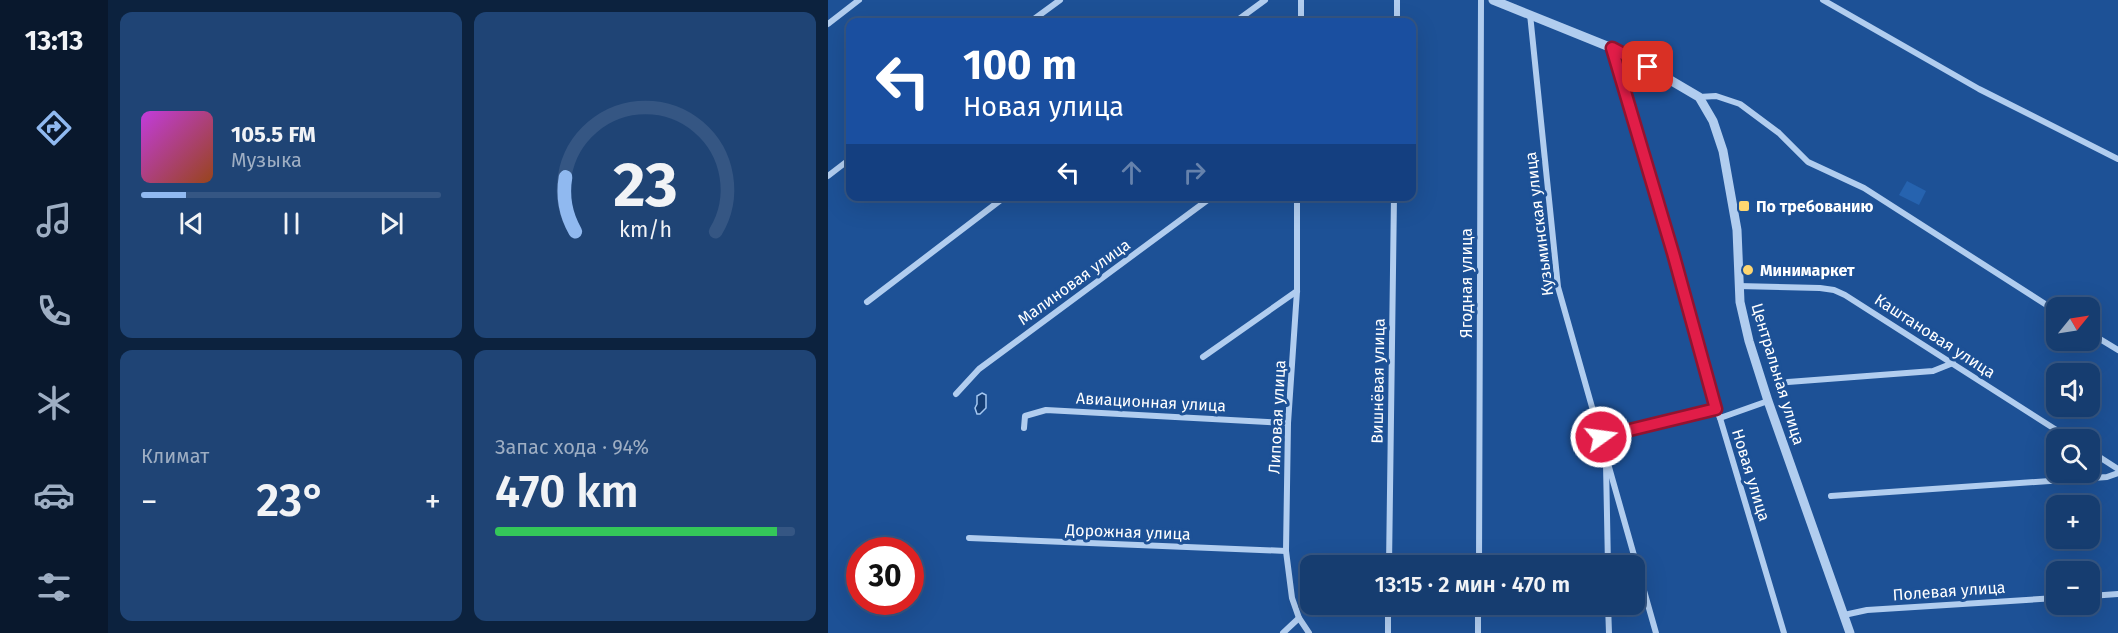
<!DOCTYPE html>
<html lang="ru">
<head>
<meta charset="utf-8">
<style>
  body { margin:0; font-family:"Fira Sans",sans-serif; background:#1f4475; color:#f1f3f6; height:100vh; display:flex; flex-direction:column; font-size:22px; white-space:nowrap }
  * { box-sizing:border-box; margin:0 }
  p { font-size:20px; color:#9eaec3 }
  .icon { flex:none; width:33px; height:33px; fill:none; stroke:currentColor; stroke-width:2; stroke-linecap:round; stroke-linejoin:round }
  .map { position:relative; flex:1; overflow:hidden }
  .details { display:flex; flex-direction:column; gap:12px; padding:12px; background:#0c223e; width:720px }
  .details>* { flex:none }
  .top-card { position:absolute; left:18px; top:18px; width:570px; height:183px; border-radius:12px; box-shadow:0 6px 24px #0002,0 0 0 2px #355683; background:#1a4fa0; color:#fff; overflow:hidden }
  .needle { width:39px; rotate:60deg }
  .fabs { position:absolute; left:1218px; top:297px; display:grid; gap:12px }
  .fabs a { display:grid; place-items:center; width:54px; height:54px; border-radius:12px; background:#163d70; box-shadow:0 6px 24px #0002,0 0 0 2px #355683; font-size:30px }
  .speed { position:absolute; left:18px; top:537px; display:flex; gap:12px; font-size:30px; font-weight:700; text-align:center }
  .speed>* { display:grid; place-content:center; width:78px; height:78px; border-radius:50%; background:#163d70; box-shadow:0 6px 24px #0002,0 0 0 2px #355683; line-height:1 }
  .speed .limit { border:9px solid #d22; background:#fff; color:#111 }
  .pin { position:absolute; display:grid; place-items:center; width:51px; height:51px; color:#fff; margin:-26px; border-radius:12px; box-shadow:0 3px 9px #0006 }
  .me { position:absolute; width:66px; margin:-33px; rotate:76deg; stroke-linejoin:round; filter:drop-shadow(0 0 4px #0008) }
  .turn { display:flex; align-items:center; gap:21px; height:126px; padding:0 18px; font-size:27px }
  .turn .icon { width:78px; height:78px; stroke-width:2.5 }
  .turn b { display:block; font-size:42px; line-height:51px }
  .lanes { display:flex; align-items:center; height:57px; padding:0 18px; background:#0003; justify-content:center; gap:30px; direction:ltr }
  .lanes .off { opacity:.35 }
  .big { font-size:45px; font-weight:600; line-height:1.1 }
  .details .widget { flex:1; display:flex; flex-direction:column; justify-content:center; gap:9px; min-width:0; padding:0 21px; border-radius:12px; background:#1f4475 }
  .details .dial { align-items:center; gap:0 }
  .dial svg { height:156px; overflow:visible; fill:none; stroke:#355683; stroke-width:7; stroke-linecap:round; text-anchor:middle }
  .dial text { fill:#f1f3f6; stroke:none }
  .song { display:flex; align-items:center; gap:18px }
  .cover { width:72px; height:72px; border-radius:9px; background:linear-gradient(135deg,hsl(290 70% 55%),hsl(20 70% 35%)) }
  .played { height:6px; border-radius:3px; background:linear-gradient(90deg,#90b9f0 15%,#355683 15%) }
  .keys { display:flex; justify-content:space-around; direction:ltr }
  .heat { display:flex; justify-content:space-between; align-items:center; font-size:33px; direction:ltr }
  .charge { height:9px; border-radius:4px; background:linear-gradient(90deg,#34c759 94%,#355683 0) }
  .details .tiles { flex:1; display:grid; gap:12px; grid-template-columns:repeat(2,1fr) }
  .trip { position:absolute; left:472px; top:555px; width:345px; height:60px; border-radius:12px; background:#163d70; box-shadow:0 6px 24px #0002,0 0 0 2px #355683; font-weight:600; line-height:60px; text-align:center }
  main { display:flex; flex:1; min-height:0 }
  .tab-bar { display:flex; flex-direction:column; width:108px; justify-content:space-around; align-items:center; background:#09182d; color:#9eaec3 }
  .tab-bar .icon { width:42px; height:42px }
  .tab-bar .active { color:#90b9f0 }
  .tab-bar b { font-size:27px; color:#f1f3f6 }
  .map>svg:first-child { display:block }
</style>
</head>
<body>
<main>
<nav class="tab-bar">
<b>13:13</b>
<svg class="icon active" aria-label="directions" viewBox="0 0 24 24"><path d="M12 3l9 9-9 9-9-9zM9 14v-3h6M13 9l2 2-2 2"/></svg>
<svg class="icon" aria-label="music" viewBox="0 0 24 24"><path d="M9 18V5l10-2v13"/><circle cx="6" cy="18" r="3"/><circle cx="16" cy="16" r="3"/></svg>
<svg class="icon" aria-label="phone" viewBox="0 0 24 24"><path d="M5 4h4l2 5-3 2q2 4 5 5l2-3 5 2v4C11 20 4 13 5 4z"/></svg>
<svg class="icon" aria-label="climate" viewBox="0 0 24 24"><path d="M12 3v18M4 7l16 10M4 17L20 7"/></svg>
<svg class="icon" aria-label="car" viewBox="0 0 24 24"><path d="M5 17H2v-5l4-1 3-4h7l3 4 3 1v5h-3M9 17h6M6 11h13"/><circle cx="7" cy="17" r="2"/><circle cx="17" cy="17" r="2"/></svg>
<svg class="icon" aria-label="filters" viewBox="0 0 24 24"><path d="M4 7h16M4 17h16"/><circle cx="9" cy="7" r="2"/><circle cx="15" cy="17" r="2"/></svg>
</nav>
<section class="details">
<div class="tiles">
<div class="widget">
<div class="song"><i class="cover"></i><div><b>105.5 FM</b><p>Музыка</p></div></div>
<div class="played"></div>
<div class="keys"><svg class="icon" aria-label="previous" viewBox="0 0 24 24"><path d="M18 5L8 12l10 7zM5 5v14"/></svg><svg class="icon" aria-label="pause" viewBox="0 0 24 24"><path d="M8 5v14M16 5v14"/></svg><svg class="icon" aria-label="next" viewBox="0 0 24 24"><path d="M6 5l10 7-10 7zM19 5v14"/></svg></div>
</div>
<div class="widget dial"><svg viewBox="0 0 100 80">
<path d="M14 69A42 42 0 1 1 86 69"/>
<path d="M14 69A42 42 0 0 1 9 41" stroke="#90b9f0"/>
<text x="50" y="56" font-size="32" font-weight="700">23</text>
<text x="50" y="72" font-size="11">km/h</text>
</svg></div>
<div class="widget"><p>Климат</p>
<div class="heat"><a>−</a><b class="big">23°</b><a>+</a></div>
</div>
<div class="widget"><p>Запас хода · 94%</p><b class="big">470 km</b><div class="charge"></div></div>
</div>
</section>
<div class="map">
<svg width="1290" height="633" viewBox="0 0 1290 633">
  <rect width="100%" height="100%" fill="#1d5196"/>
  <!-- green -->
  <path fill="#2663af" d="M1079,181L1098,191L1091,205L1071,195Z"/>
  <!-- water -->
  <path fill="#143d74" stroke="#a4c7f1" stroke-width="1.5" d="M154,393L158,395V408L152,414H149L147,408L149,404V396Z"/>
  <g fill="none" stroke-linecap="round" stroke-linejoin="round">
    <!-- minor -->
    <g stroke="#b1cdef" stroke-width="6">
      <path d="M995,0L1151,89L1290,159"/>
      <path d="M702,14L730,287L828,633"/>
      <path d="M202,22L232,0"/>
      <path d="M407,22L437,0"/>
      <path d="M473,22V0"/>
      <path d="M569,22V0"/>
      <path d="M0,24L31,0"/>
      <path d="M784,48L845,253L888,409L892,418L956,633"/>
      <path d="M871,97L888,96L912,104L951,133L980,162L1036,188L1228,311"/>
      <path d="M0,176L22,159"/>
      <path d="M469,196V291L460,423L458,551L464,598L471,618L481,633"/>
      <path d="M910,286L992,288L1006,290L1017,295L1244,440"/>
      <path d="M39,302L178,196"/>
      <path d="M1262,333L1290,350"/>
      <path d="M375,357L469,291"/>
      <path d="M960,382L1105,371L1125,363"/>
      <path d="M128,394L151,369L385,196"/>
      <path d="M892,418L940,401"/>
      <path d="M196,428L197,416L218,410L460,423"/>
      <path d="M773,437L888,409"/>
      <path d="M1262,451L1290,469"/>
      <path d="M778,464L780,566"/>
      <path d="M1003,496L1279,477L1290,473"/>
      <path d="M141,538L458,551"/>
      <path d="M561,566L566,196"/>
      <path d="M651,566L653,0"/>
      <path d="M1262,596L1290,594"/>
      <path d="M560,604V633"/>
      <path d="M780,604L781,633"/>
      <path d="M1016,615L1039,610L1228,598"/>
      <path d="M455,633L471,618"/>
      <path d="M650,633V604"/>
    </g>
    <!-- tertiary -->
    <path stroke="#b1cdef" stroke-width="9" d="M665,0L784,48L837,77L871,97L885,121L895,151L909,230L912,302L921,341L940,401L1022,633"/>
  </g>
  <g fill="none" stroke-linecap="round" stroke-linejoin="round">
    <defs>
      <path id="route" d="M773,437L888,409L845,253L784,48L820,67"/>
    </defs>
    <!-- route casing -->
    <use href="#route" stroke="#92132f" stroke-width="15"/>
    <!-- route -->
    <use href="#route" stroke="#e11d48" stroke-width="10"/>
  </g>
  <!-- markers -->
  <g fill="#fed670" stroke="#1d5196" stroke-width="2">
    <rect x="910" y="200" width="12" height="12" rx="3"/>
    <circle cx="920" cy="270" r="6"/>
  </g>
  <g text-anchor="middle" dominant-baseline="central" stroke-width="6" stroke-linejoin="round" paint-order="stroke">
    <!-- poi labels -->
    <g font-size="16" font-weight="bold" fill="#fff" stroke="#1d5196" text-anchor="start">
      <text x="928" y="206">По требованию</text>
      <text x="932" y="270">Минимаркет</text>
    </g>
    <!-- street labels -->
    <g font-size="16" fill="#fff" stroke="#1d5196">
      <text transform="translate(711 224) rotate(-97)">Кузьминская улица</text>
      <text transform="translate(246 282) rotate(-36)">Малиновая улица</text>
      <text transform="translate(638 283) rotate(-90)">Ягодная улица</text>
      <text transform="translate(1107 336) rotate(33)">Каштановая улица</text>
      <text transform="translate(950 374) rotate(73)">Центральная улица</text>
      <text transform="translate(550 381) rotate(-89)">Вишнёвая улица</text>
      <text transform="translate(323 402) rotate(3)">Авиационная улица</text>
      <text transform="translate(449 417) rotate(-87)">Липовая улица</text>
      <text transform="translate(923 475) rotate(73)">Новая улица</text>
      <text transform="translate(300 532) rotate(2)">Дорожная улица</text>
      <text transform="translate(1121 591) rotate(-4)">Полевая улица</text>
    </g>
  </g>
</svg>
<div class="fabs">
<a><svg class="needle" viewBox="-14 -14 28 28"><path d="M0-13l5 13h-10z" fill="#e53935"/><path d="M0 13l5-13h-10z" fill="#9eaec3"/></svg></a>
<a><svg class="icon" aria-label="sound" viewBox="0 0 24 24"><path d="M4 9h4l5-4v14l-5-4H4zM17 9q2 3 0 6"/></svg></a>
<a><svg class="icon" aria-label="search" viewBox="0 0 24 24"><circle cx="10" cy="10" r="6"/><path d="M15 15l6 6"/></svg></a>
<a>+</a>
<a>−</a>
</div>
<div class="speed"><div class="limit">30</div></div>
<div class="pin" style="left:820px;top:67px;background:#d93025"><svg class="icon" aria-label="arrive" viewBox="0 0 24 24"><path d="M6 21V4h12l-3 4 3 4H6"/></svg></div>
<svg class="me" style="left:773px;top:437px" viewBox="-20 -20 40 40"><circle r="17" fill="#e11d48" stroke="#fff" stroke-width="3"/><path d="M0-11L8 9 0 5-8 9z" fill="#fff"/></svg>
<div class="trip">13:15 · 2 мин · 470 m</div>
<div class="top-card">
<div class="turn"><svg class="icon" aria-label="left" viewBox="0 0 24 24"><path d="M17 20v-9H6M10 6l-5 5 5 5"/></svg><div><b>100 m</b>Новая улица</div></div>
<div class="lanes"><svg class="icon" aria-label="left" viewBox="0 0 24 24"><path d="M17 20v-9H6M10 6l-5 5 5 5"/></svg><svg class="icon off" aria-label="ahead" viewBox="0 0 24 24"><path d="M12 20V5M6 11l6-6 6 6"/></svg><svg class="icon off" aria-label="right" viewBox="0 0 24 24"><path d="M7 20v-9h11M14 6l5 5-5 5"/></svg></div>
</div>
</div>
</main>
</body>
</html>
